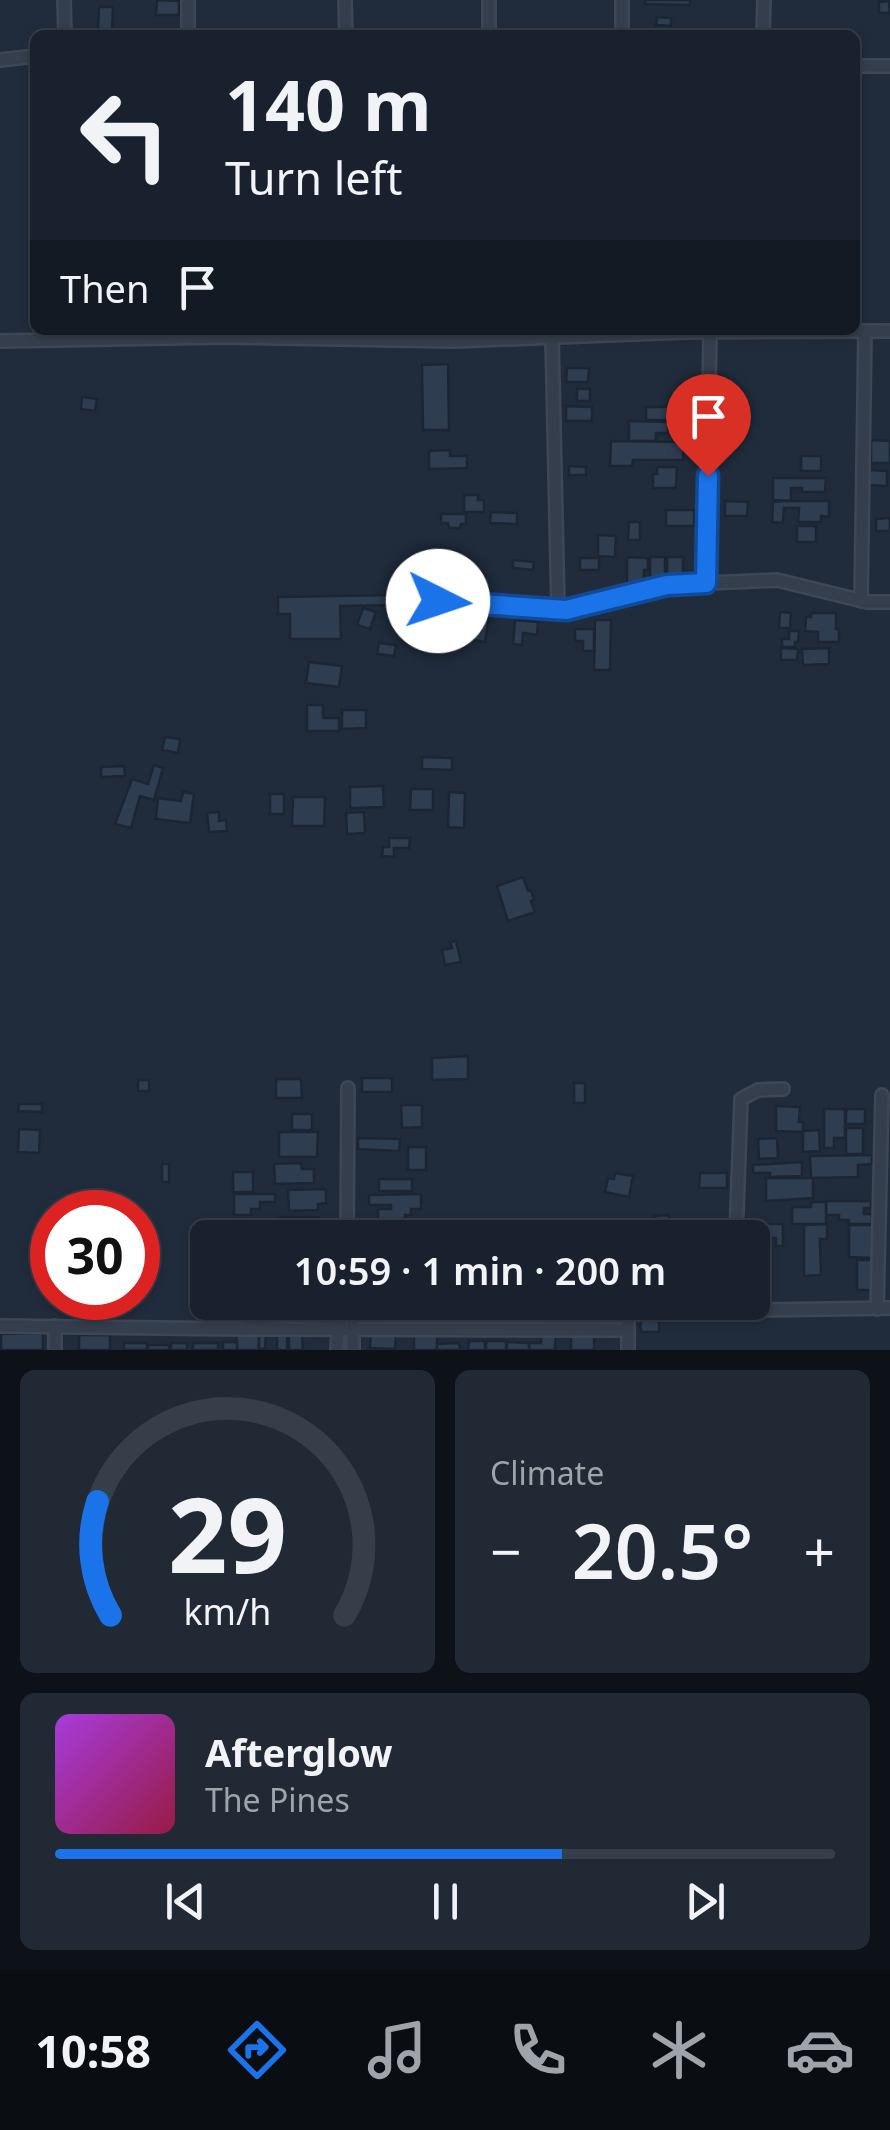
<!DOCTYPE html>
<html lang="en">
<head>
<meta charset="utf-8">
<style>
  body { margin:0; font-family:"Noto Sans",sans-serif; background:#212935; color:#f1f3f6; height:100vh; display:flex; flex-direction:column; font-size:38px; white-space:nowrap }
  * { box-sizing:border-box; margin:0 }
  p { font-size:32px; color:#9fa3aa }
  .icon { flex:none; width:55px; height:55px; fill:none; stroke:currentColor; stroke-width:2; stroke-linecap:round; stroke-linejoin:round }
  .map { position:relative; height:1350px; overflow:hidden }
  .panel { display:flex; flex-direction:column; gap:20px; padding:20px; background:#0d1219; flex:1 }
  .panel>* { flex:none }
  .guide { position:absolute; left:30px; top:30px; width:830px; height:305px; border-radius:15px; box-shadow:0 2px 8px #0004,0 0 0 2px #363e49; background:#18212d; color:#f1f3f6; overflow:hidden }
  .speed { position:absolute; left:30px; top:1190px; display:flex; gap:20px; font-size:50px; font-weight:700; text-align:center }
  .speed>* { display:grid; place-content:center; width:130px; height:130px; border-radius:50%; background:#18212d; box-shadow:0 2px 8px #0004,0 0 0 2px #363e49; line-height:1 }
  .speed .limit { border:15px solid #d22; background:#fff; color:#111 }
  .pin { position:absolute; display:grid; place-items:center; width:85px; height:85px; color:#fff; margin:-102px -42px; border-radius:50% 50% 50% 0; rotate:-45deg; box-shadow:0 0 10px #0007 }
  .pin .icon { rotate:45deg }
  .me { position:absolute; width:110px; margin:-55px; rotate:94deg; stroke-linejoin:round; filter:drop-shadow(0 0 8px #0008) }
  .turn { display:flex; align-items:center; gap:35px; height:210px; padding:0 30px; font-size:45px }
  .turn .icon { width:130px; height:130px; stroke-width:2.5 }
  .turn b { display:block; font-size:70px; line-height:85px }
  .then { display:flex; align-items:center; height:95px; padding:0 30px; background:#0003; gap:20px; font-size:38px }
  .big { font-size:75px; font-weight:600; line-height:1.1 }
  .panel .tile { flex:1; display:flex; flex-direction:column; justify-content:center; gap:15px; min-width:0; padding:0 35px; border-radius:15px; background:#212935 }
  .panel .dial { align-items:center; gap:0 }
  .dial svg { height:260px; overflow:visible; fill:none; stroke:#363e49; stroke-width:7; stroke-linecap:round; text-anchor:middle }
  .dial text { fill:#f1f3f6; stroke:none }
  .song { display:flex; align-items:center; gap:30px }
  .cover { width:120px; height:120px; border-radius:15px; background:linear-gradient(135deg,hsl(280 70% 55%),hsl(340 70% 35%)) }
  .played { height:10px; border-radius:5px; background:linear-gradient(90deg,#1a73e8 65%,#363e49 65%) }
  .keys { display:flex; justify-content:space-around; direction:ltr }
  .heat { display:flex; justify-content:space-between; align-items:center; font-size:55px; direction:ltr }
  .panel .tiles { flex:1; display:grid; gap:20px; grid-template-columns:1fr 1fr }
  .tile:last-child { grid-column:span 2 }
  .trip { position:absolute; left:190px; top:1220px; width:580px; height:100px; border-radius:15px; background:#18212d; box-shadow:0 2px 8px #0004,0 0 0 2px #363e49; font-weight:600; line-height:100px; text-align:center }
  .tab-bar { display:flex; height:160px; justify-content:space-around; align-items:center; background:#0a0d12; color:#9fa3aa }
  .tab-bar .icon { width:70px; height:70px }
  .tab-bar .selected { color:#1a73e8 }
  .tab-bar b { font-size:45px; color:#f1f3f6 }
  .map>svg:first-child { display:block }
</style>
</head>
<body>
<div class="map">
<svg width="890" height="1350" viewBox="0 0 890 1350">
  <rect width="100%" height="100%" fill="#202c3c"/>
  <!-- building -->
  <g fill="#2f3d51" stroke="#1c2533" stroke-width="2.5">
    <path d="M157,0L179,1V15H156Z"/>
    <path d="M645,0H690V5L645,4Z"/>
    <path d="M889,1L890,13H879V2Z"/>
    <path d="M99,7H113L112,30H98Z"/>
    <path d="M657,17L671,18V26L656,25Z"/>
    <path d="M448,364L449,430H423L422,365Z"/>
    <path d="M567,368H589L588,382H566Z"/>
    <rect x="577" y="389" width="13" height="12"/>
    <path d="M82,397L97,399L95,411L81,409Z"/>
    <path d="M566,406L592,407V421H566Z"/>
    <rect x="646" y="407" width="33" height="13"/>
    <path d="M629,421L668,422V433H656V441H629Z"/>
    <path d="M871,440L890,441V463H871Z"/>
    <path d="M611,441L684,442L683,460H633L632,466H610Z"/>
    <path d="M450,450V456H467V468L429,469V451Z"/>
    <rect x="801" y="456" width="20" height="15"/>
    <path d="M569,466L586,467V475H569Z"/>
    <path d="M657,467H677L676,488H653V474H657Z"/>
    <path d="M868,470L887,471V486L868,485Z"/>
    <path d="M773,478H826L825,492H802V488H791V501L773,500Z"/>
    <path d="M464,495H478V500H484V512H464Z"/>
    <path d="M725,501L748,502L747,516H725Z"/>
    <path d="M784,501H829V517L821,516V522H798L799,508H784L783,523L772,522L773,502Z"/>
    <rect x="666" y="510" width="28" height="16"/>
    <path d="M491,512L517,513V524L490,523Z"/>
    <path d="M441,514H466V524H461L460,528H449L448,523H441Z"/>
    <path d="M890,518V531H876V519Z"/>
    <path d="M629,522H640V540H628Z"/>
    <rect x="797" y="526" width="19" height="16"/>
    <path d="M598,535L616,536L615,557L598,556Z"/>
    <path d="M627,557L648,558V570H644V584L627,585Z"/>
    <path d="M650,557H665V581L650,582Z"/>
    <path d="M667,557H683V571H692V582H667Z"/>
    <rect x="580" y="558" width="19" height="12"/>
    <path d="M513,560L534,562L533,570L513,568Z"/>
    <path d="M398,595V605L340,606L341,639H290V614H278V597Z"/>
    <path d="M363,608L376,612L370,629L357,625Z"/>
    <path d="M439,612L456,616L452,632L436,629Z"/>
    <path d="M780,612L791,613L790,628H779Z"/>
    <path d="M811,613H836V629H839V642H818V632L805,631L806,617H811Z"/>
    <path d="M470,615L489,617L485,642L467,639Z"/>
    <path d="M515,620L538,622L537,635L523,633L522,645L513,644Z"/>
    <path d="M595,620H611L610,670H594Z"/>
    <path d="M575,629H594V651H583V641H575Z"/>
    <path d="M789,631H799L798,642H795V647H782V639H789Z"/>
    <path d="M379,643L396,645L394,656L377,654Z"/>
    <path d="M781,648L798,649L797,660H781Z"/>
    <path d="M829,648V664L803,665L802,649Z"/>
    <path d="M309,662L342,666L339,687L306,683Z"/>
    <path d="M307,705H323V718H339V731H307Z"/>
    <path d="M342,710H366V728L342,729Z"/>
    <path d="M165,737L180,739L178,753L162,750Z"/>
    <path d="M422,757L452,758V770L422,769Z"/>
    <path d="M154,765L163,768L154,800L140,796L131,828L115,824L132,779L148,784Z"/>
    <path d="M124,766L125,776L101,777V767Z"/>
    <path d="M383,786L384,807L350,808V787Z"/>
    <path d="M411,789H433V810H410Z"/>
    <path d="M183,792L194,794L190,823L156,819L158,798L181,801Z"/>
    <path d="M449,792L465,793L464,828L448,827Z"/>
    <rect x="270" y="794" width="14" height="20"/>
    <path d="M293,797H325L324,826H292Z"/>
    <path d="M219,812V821L226,820L227,831L209,832L207,813Z"/>
    <path d="M364,812L365,833L347,834L346,813Z"/>
    <path d="M389,838H410L409,848H394V857L382,856L383,847H389Z"/>
    <path d="M523,877L528,891L531,890L534,900L531,901L535,912L508,921L497,886Z"/>
    <path d="M456,941L461,962L445,965L442,950L452,948L450,942Z"/>
    <path d="M468,1056V1079L432,1080V1058Z"/>
    <rect x="362" y="1078" width="30" height="14"/>
    <path d="M276,1079H301L302,1098H276Z"/>
    <rect x="138" y="1080" width="11" height="11"/>
    <rect x="574" y="1083" width="11" height="20"/>
    <path d="M19,1104H42V1112L18,1111Z"/>
    <path d="M401,1105H422V1127L402,1128Z"/>
    <path d="M776,1106L800,1107L799,1122H803V1132L776,1131Z"/>
    <path d="M824,1109H845V1138H834V1148H824Z"/>
    <rect x="846" y="1109" width="19" height="15"/>
    <rect x="292" y="1114" width="20" height="16"/>
    <rect x="846" y="1128" width="17" height="26"/>
    <path d="M19,1129L40,1130L39,1153L18,1152Z"/>
    <path d="M819,1130L820,1151L803,1152V1131Z"/>
    <path d="M279,1132H318L317,1157H279Z"/>
    <path d="M358,1138L400,1139L399,1151L358,1149Z"/>
    <path d="M777,1138L778,1158L759,1159L758,1139Z"/>
    <rect x="408" y="1147" width="18" height="23"/>
    <path d="M872,1155V1164L858,1165V1177L811,1178L810,1156Z"/>
    <path d="M802,1162V1176L770,1177V1173H753V1165Z"/>
    <path d="M301,1163L302,1169H314V1183L275,1184L274,1164Z"/>
    <rect x="162" y="1164" width="7" height="18"/>
    <rect x="233" y="1172" width="20" height="20"/>
    <path d="M615,1173L633,1176L629,1197L605,1192L608,1178L614,1179Z"/>
    <path d="M700,1173H727V1188H699Z"/>
    <path d="M766,1178H813V1198L766,1201Z"/>
    <rect x="379" y="1179" width="33" height="12"/>
    <path d="M326,1189V1203L318,1204V1210L289,1211L288,1190Z"/>
    <path d="M234,1194H275V1202H260V1209H251V1215H234Z"/>
    <path d="M421,1194V1209H411V1215H405V1220L378,1221V1209H391V1205H369V1195Z"/>
    <path d="M826,1201H871V1208H864V1214H872V1224H849V1220H839V1215H826Z"/>
    <path d="M811,1202H826V1224H792V1207H811Z"/>
    <path d="M669,1215L670,1234L655,1235L654,1216Z"/>
    <rect x="280" y="1217" width="39" height="13"/>
    <path d="M381,1223H395V1228H403V1238H381Z"/>
    <path d="M760,1224H783V1246H776V1238H760Z"/>
    <path d="M827,1224V1239H820L821,1275L804,1276V1225Z"/>
    <path d="M849,1225H873V1258L849,1257Z"/>
    <rect x="270" y="1231" width="48" height="7"/>
    <rect x="138" y="1249" width="12" height="17"/>
    <rect x="857" y="1260" width="18" height="30"/>
    <rect x="65" y="1298" width="15" height="11"/>
    <path d="M221,1302H248V1308L224,1309L220,1304Z"/>
    <rect x="306" y="1302" width="18" height="9"/>
    <path d="M404,1302V1308H379L380,1303Z"/>
    <path d="M659,1315V1332H641L640,1316Z"/>
    <path d="M541,1330H556L555,1350H529V1343H541Z"/>
    <rect x="414" y="1331" width="23" height="19"/>
    <path d="M236,1332H259V1350H237Z"/>
    <path d="M259,1332H266L265,1349H259Z"/>
    <path d="M289,1332H302L303,1350H289Z"/>
    <path d="M371,1332L396,1333L395,1349L370,1348Z"/>
    <path d="M43,1333V1350H1V1334Z"/>
    <rect x="277" y="1333" width="10" height="17"/>
    <rect x="571" y="1334" width="23" height="16"/>
    <rect x="79" y="1335" width="31" height="15"/>
    <path d="M469,1341H485V1350H468Z"/>
    <rect x="486" y="1341" width="20" height="9"/>
    <rect x="223" y="1342" width="14" height="8"/>
    <path d="M507,1342L529,1343V1350H507Z"/>
    <rect x="124" y="1343" width="23" height="7"/>
    <rect x="171" y="1343" width="16" height="7"/>
    <rect x="193" y="1343" width="25" height="7"/>
    <path d="M459,1343L460,1350H437V1344Z"/>
    <rect x="148" y="1345" width="21" height="5"/>
  </g>
  <g fill="none" stroke-linecap="round" stroke-linejoin="round">
    <defs>
      <g id="minor">
        <path d="M64,0L65,35"/>
        <path d="M188,0V35"/>
        <path d="M345,0L346,35"/>
        <path d="M489,0V35"/>
        <path d="M622,35V0"/>
        <path d="M763,35L764,0"/>
        <path d="M0,60L35,56"/>
        <path d="M855,66H890"/>
        <path d="M552,337L558,609"/>
        <path d="M0,341L222,337L454,341L685,332L890,331"/>
        <path d="M706,583L710,332"/>
        <path d="M438,601L566,610L667,585L777,580L867,602H890"/>
        <path d="M861,601L865,331"/>
        <path d="M347,1238L348,1088"/>
        <path d="M736,1238L741,1099L758,1090L783,1089"/>
        <path d="M877,1309L882,1095"/>
        <path d="M353,1310V1350"/>
        <path d="M0,1326L243,1329L628,1330"/>
        <path d="M243,1329L255,1319L287,1316L342,1318L346,1309L353,1310"/>
        <path d="M55,1350V1326"/>
        <path d="M337,1350L338,1329L340,1322"/>
        <path d="M628,1350V1312L890,1308"/>
      </g>
    </defs>
    <!-- minor casing -->
    <use href="#minor" stroke="#3e4755" stroke-width="16"/>
    <!-- minor -->
    <use href="#minor" stroke="#343e4c" stroke-width="11"/>
  </g>
  <g fill="none" stroke-linecap="round" stroke-linejoin="round">
    <defs>
      <path id="route" d="M438,601L566,610L667,585L706,583L708,476"/>
    </defs>
    <!-- route casing -->
    <use href="#route" stroke="#114b97" stroke-width="25"/>
    <!-- route -->
    <use href="#route" stroke="#1a73e8" stroke-width="18"/>
  </g>
</svg>
<div class="speed"><div class="limit">30</div></div>
<div class="pin" style="left:708px;top:476px;background:#d93025"><svg class="icon" aria-label="arrive" viewBox="0 0 24 24"><path d="M6 21V4h12l-3 4 3 4H6"/></svg></div>
<svg class="me" style="left:438px;top:601px" viewBox="-20 -20 40 40"><circle r="19" fill="#fff"/><path d="M0-13L10 11 0 6-10 11z" fill="#1a73e8"/></svg>
<div class="trip">10:59 · 1 min · 200 m</div>
<div class="guide">
<div class="turn"><svg class="icon" aria-label="left" viewBox="0 0 24 24"><path d="M17 20v-9H6M10 6l-5 5 5 5"/></svg><div><b>140 m</b>Turn left</div></div>
<div class="then">Then<svg class="icon" aria-label="arrive" viewBox="0 0 24 24"><path d="M6 21V4h12l-3 4 3 4H6"/></svg></div>
</div>
</div>
<section class="panel">
<div class="tiles">
<div class="tile dial"><svg viewBox="0 0 100 80">
<path d="M14 69A42 42 0 1 1 86 69"/>
<path d="M14 69A42 42 0 0 1 10 34" stroke="#1a73e8"/>
<text x="50" y="56" font-size="32" font-weight="700">29</text>
<text x="50" y="72" font-size="11">km/h</text>
</svg></div>
<div class="tile"><p>Climate</p>
<div class="heat"><a>−</a><b class="big">20.5°</b><a>+</a></div>
</div>
<div class="tile">
<div class="song"><i class="cover"></i><div><b>Afterglow</b><p>The Pines</p></div></div>
<div class="played"></div>
<div class="keys"><svg class="icon" aria-label="previous" viewBox="0 0 24 24"><path d="M18 5L8 12l10 7zM5 5v14"/></svg><svg class="icon" aria-label="pause" viewBox="0 0 24 24"><path d="M8 5v14M16 5v14"/></svg><svg class="icon" aria-label="next" viewBox="0 0 24 24"><path d="M6 5l10 7-10 7zM19 5v14"/></svg></div>
</div>
</div>
</section>
<nav class="tab-bar">
<b>10:58</b>
<svg class="icon selected" aria-label="directions" viewBox="0 0 24 24"><path d="M12 3l9 9-9 9-9-9zM9 14v-3h6M13 9l2 2-2 2"/></svg>
<svg class="icon" aria-label="music" viewBox="0 0 24 24"><path d="M9 18V5l10-2v13"/><circle cx="6" cy="18" r="3"/><circle cx="16" cy="16" r="3"/></svg>
<svg class="icon" aria-label="phone" viewBox="0 0 24 24"><path d="M5 4h4l2 5-3 2q2 4 5 5l2-3 5 2v4C11 20 4 13 5 4z"/></svg>
<svg class="icon" aria-label="climate" viewBox="0 0 24 24"><path d="M12 3v18M4 7l16 10M4 17L20 7"/></svg>
<svg class="icon" aria-label="car" viewBox="0 0 24 24"><path d="M5 17H2v-5l4-1 3-4h7l3 4 3 1v5h-3M9 17h6M6 11h13"/><circle cx="7" cy="17" r="2"/><circle cx="17" cy="17" r="2"/></svg>
</nav>
</body>
</html>
